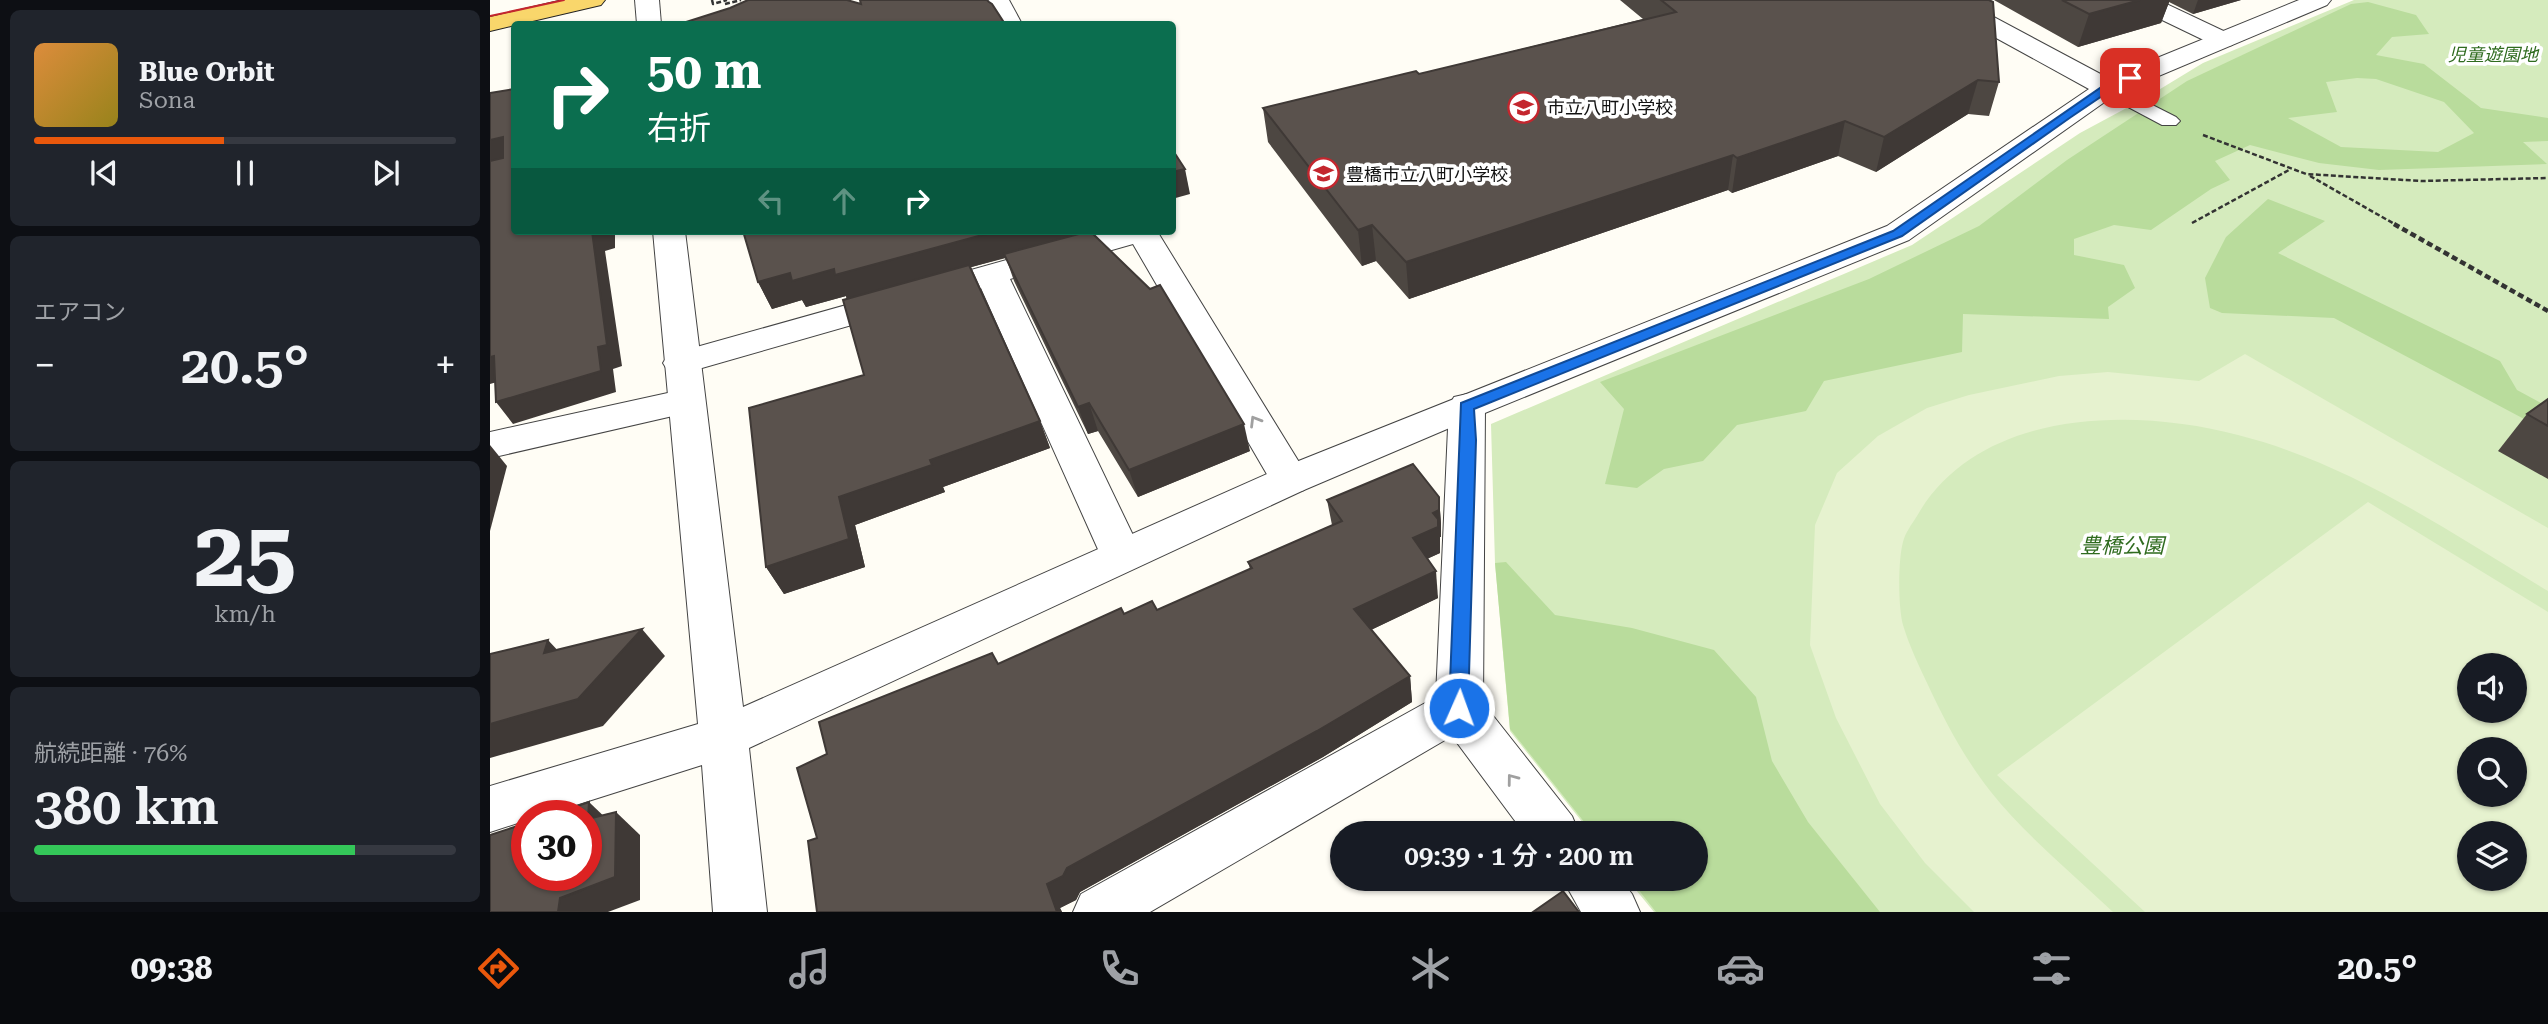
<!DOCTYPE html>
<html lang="ja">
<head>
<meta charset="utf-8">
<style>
  body { margin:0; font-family:"Roboto Serif","Noto Sans JP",serif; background:#20242c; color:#f1f3f6; height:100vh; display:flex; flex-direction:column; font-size:26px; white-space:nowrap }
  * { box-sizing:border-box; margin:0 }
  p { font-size:23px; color:#9ea1a6 }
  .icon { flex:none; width:38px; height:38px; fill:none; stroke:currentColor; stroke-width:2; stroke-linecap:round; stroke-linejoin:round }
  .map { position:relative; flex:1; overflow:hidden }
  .details { display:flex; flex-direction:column; gap:10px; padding:10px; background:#0d0f14; width:490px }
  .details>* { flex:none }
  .top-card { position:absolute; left:21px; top:21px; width:665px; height:214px; border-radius:7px; box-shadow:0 2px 5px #0004; background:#0b6e4f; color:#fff; overflow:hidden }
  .buttons { position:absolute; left:1967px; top:653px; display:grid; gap:14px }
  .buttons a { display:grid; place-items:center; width:70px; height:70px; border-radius:50%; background:#171b24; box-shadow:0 2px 5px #0004; font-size:35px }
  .speed { position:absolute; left:21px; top:800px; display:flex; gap:14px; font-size:35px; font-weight:700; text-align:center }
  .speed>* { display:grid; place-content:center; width:91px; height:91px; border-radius:50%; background:#171b24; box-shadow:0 2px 5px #0004; line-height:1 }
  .speed .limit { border:10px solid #d22; background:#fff; color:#111 }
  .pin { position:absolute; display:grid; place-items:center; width:60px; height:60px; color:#fff; margin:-30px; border-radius:14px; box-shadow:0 4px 10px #0006 }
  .me { position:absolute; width:77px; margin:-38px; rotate:2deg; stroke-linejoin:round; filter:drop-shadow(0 0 5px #0008) }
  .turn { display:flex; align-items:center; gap:24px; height:147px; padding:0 21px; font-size:32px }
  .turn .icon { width:91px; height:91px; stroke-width:2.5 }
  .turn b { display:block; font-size:49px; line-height:60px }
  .lanes { display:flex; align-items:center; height:66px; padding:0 21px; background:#0003; justify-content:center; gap:35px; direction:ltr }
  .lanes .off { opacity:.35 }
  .big { font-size:52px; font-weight:600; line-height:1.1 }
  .details .widget { flex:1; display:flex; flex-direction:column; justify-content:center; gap:10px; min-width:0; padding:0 24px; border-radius:10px; background:#20242c }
  .details .dial { align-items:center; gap:0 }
  .dial b { font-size:91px; line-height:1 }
  .song { display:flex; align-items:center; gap:21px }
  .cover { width:84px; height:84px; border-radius:10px; background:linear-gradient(135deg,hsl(30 70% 55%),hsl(50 70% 35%)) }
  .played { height:7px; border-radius:4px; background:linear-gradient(90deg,#ea580c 45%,#363941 45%) }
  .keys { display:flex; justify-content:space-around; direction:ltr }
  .heat { display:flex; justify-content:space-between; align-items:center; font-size:38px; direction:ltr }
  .charge { height:10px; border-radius:5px; background:linear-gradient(90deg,#34c759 76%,#363941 0) }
  .trip { position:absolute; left:840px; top:821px; width:378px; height:70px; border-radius:35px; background:#171b24; box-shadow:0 2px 5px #0004; font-weight:600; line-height:70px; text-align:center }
  .dock { display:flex; height:112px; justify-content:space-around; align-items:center; background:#090b0e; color:#9ea1a6 }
  .dock .icon { width:49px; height:49px }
  .dock .current { color:#ea580c }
  .dock b { font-size:32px; color:#f1f3f6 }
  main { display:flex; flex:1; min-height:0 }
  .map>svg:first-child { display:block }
</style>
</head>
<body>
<main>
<section class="details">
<div class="widget">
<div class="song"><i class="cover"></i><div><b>Blue Orbit</b><p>Sona</p></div></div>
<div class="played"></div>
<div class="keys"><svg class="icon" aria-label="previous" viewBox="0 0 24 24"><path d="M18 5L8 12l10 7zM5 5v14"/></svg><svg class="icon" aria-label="pause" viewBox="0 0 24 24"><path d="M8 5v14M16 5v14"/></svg><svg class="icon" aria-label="next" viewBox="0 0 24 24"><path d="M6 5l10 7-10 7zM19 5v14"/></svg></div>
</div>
<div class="widget"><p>エアコン</p>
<div class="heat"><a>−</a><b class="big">20.5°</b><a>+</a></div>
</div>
<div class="widget dial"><b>25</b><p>km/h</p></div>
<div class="widget"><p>航続距離 · 76%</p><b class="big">380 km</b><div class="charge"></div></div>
</section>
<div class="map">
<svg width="2058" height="912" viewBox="0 0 2058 912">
  <rect width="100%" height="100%" fill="#fffdf5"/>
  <!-- green -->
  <path fill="#d5ebbd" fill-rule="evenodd" d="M1864,0H2058V912H1164L1137,879L1206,878V833H1101L1020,731L1005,563L1001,424L1422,245L1590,133L1657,97L1713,63ZM1979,665H2025V710H1979ZM1979,749H2025V794H1979ZM1979,833H2025V878H1979Z"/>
  <!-- forest -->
  <g fill="#b9dc9c" fill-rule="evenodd">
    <path d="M1878,2L1926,15L1939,34L1902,37L1886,55L1934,64L1991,108L2058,118V141L2033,142L2057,164L1889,170L1829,163L1760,145L1725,161L1740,180L1721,189L1661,230L1624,225L1584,239V255L1634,265L1645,288L1618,307L1619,319L1473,314L1472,352L1334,381L1316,411L1247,425L1213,461L1174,469L1147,488L1115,484L1134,409L1110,382L1379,279L1489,226L1577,160L1697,81L1861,4ZM1867,78L1886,79L1954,102L1984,133L1948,152L1851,147L1798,118L1847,112L1836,82Z"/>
    <path d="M1778,199L1835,221L1788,253L2010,361L2027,390L2051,403L2036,420L1844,318L1732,313L1720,308L1715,278L1736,237Z"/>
    <path d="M1016,562L1065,615L1142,628L1224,650L1266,697L1282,761L1318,822L1390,912H1166L1140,879L1206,878V833H1103L1020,729L1005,563Z"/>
  </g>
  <!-- pitch -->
  <g fill="#e6f2cf" fill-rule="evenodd">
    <path d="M1755,354L2058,528V591C1958,531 1862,464 1748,435C1642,407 1488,409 1427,516C1422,524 1415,533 1413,542C1408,560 1408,607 1413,625C1419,645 1429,666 1438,685C1455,722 1475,759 1501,792C1536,836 1582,873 1623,912H1484L1435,863L1390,804L1346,718L1320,645L1325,525L1347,473L1388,436L1437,408L1479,395L1569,376L1618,372L1709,381Z"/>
    <path d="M1878,502L2058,612V912H1655L1507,775ZM1979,665H2025V710H1979ZM1979,749H2025V794H1979ZM1979,833H2025V878H1979Z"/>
  </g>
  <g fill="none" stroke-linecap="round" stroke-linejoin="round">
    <defs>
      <path id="service" d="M1617,82L1686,117L1690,121L1686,125H1672L1610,92L1607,88L1610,84Z"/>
      <g id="minor">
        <path d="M495,0H519L532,24H508Z"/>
        <path d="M1637,0H1668L1742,35L1745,40L1742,45L1733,47L1724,45L1641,5Z"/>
        <path d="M620,231H667L820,480L814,490L800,494L786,490L643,244L520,279L653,556L647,567L632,572L617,567L611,556L491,288L191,374L178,371L173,363L178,355Z"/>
        <path d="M196,389L209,392L214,401L209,410L0,458V432Z"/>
        <path d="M977,394L990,397L995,406L993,703L1082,816L1089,833H1034L962,736L660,912H583L591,894L946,697L959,406L964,397Z"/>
        <path d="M1072,878H1130L1142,894L1150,912H1091Z"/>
      </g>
      <g id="tertiary">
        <path d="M145,0H169L171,24H147Z"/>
        <path d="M1442,0H1472L1618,78L1809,0H1841L1837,5L1626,94L1419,240L990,415L814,490L259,748L277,912H223L212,765L51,816H37V820L0,832V786L208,724L163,231H195L253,707L786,470L1397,226L1599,89L1446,5Z"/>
      </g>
      <path id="primary" d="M73,0H115L111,5L0,31V17Z"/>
    </defs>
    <!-- service casing -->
    <use href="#service" stroke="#444" stroke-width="2"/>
    <!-- minor casing -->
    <use href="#minor" stroke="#444" stroke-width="2"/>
    <!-- tertiary casing -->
    <use href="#tertiary" stroke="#444" stroke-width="2"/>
    <!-- primary casing -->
    <use href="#primary" stroke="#222" stroke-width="2"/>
    <!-- path-far1 -->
    <g stroke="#333" stroke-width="2.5" stroke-dasharray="5 2.5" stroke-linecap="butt">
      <path d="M222,0L223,4L237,0"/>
      <path d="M235,4L251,0"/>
      <path d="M1713,135L1816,174L1931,181L2058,178"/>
      <path d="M1820,176L1908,226"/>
      <path d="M1702,223L1799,170"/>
    </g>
    <!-- path -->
    <path stroke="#333" stroke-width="4.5" stroke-dasharray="6 3.5" stroke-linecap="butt" d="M1904,224L2058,311"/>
    <!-- service -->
    <use href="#service" fill="#fff" fill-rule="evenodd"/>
    <!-- minor -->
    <use href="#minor" fill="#fff" fill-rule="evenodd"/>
    <!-- tertiary -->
    <use href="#tertiary" fill="#fff" fill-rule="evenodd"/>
    <!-- primary -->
    <use href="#primary" fill="#f9d66b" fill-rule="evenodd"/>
    <!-- tram -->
    <path stroke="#c4262e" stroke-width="2" d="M0,16L74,0"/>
  </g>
  <!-- wall -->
  <g fill="#4d4742">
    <path d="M1130,0H1499L1509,82L1499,116L1478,114L1386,172L1348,156L1242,193L1238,190L919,299L886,261L872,266L778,142L773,108L929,74L1153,19Z"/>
    <path d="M1504,0H1751L1703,14L1679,2L1671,23L1588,47Z"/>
    <path d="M599,231L760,451L648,497L608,431L598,434L524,281L516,258L481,267L550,421L560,448L453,487L455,492L365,525L375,567L294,594L276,567L374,375L356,296L316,307L312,300L282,309L268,282Z"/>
    <path d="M2058,399V479L2008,451L2037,414Z"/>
    <path d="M949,497L951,524V537H950V553L937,559L948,598L881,630L920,676L922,702L833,757L590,892L586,900L570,908L572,912H327V838L337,754L508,664L634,614L667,610L760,569L758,562L842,525L837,500Z"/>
  </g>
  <!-- shaded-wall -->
  <g fill="#3f3936">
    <path d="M1650,0H1680L1671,23L1588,47L1599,14Z"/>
    <path d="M1708,0H1751L1703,14Z"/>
    <path d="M1488,80L1478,114L1386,172L1394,137Z"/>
    <path d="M1355,121L1348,156L1242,193L1247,158Z"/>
    <path d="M13,137L24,155L0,163V140Z"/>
    <path d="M1243,155L1238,190L919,299L916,262Z"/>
    <path d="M695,169L700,194L682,199V172Z"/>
    <path d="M882,225L886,261L872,266L868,230Z"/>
    <path d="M102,231H125V248L115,251L132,366L123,369L126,392L23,424L6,402L108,347Z"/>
    <path d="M507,231H599L588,237L358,302L356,296L316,307L312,300L282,309L268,282L300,273L344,269Z"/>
    <path d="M4,356L21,378L0,384V357Z"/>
    <path d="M599,403L608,431L598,434L588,407Z"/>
    <path d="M550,421L560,448L453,487L455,492L365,525L375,567L294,594L276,567L349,497L440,460Z"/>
    <path d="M754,424L760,451L648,497L639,470Z"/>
    <path d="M0,445L17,466L0,531Z"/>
    <path d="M949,497L951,524V537H950V553L925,564L923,538L943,513Z"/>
    <path d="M946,571L948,598L868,636L864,609Z"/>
    <path d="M152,629L175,656L113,726L0,758V724Z"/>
    <path d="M58,640L83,667L54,653Z"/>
    <path d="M920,676L922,702L833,757L590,892L586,900L570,908L572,912H567L557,884L577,868Z"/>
    <path d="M99,802L123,825L98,819Z"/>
    <path d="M126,812L150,835V900L118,912H68L70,898Z"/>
  </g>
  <!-- building -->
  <g fill="#5a524d" stroke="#3f3936" stroke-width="2">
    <path d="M258,0H357L371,4L370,0H497L499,2L502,4L515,24H194L193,23L240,8Z"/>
    <path d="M1171,0H1499L1503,2L1509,82L1488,80L1394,137L1355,121L1247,158L1243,155L916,262L882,225L868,230L773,108L926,71L929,74L1186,12Z"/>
    <path d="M1572,0H1650L1599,14Z"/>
    <path d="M24,89V231H102L117,345L108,347L111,371L6,402L4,356L0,357V161L13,158V137L0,140V93Z"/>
    <path d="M682,149L695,169L682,172Z"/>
    <path d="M253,231H507L345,275L344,269L302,281L300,273L268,282Z"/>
    <path d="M600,231L660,289L670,285L754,424L639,470L599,403L588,407L514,254Z"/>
    <path d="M479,265L550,421L440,460L442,465L349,497L359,539L276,567L259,408L374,375L353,300Z"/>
    <path d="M2058,399V426L2037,414Z"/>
    <path d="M923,464L949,497V510L943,513L948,519V527L923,538L946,571L864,609L920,676L827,731L577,868L573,876L557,884L567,912H327L318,841L327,838L307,768L337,754L329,722L502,653L508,664L631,608L634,614L662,601L667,610L762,568L758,562L852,521L837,500Z"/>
    <path d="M152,629L88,699L0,724V654L58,640L54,653Z"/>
    <path d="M99,802L98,819L126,812L125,877L70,898L68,912H0V835L37,823V875H96V816H58Z"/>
    <path d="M1073,891L1089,912H1043Z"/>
  </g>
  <!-- one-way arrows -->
  <defs><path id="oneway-chevron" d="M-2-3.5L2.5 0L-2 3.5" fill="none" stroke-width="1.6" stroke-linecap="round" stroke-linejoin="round" transform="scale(1.75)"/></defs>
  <g stroke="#a0a0a0">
    <use href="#oneway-chevron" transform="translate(765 421) rotate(-121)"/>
    <use href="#oneway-chevron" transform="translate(1022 779) rotate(-127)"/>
  </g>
  <!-- route -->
  <path fill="#1a73e8" stroke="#114b97" stroke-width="2" d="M1640,75L1645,78L1644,81L1621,90L1581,117L1412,236L984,409L986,440L978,708L976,713L969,716L962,713L959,708L971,403L1403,231L1613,86Z"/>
  <!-- icons -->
  <defs>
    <symbol id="school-ring" viewBox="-11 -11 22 22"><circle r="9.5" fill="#fff" stroke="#c4262e" stroke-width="1.5"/><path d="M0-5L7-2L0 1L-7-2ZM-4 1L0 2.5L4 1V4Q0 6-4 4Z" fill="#c4262e"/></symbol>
  </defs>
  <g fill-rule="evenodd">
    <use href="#school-ring" x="1016" y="90" width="35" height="35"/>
    <use href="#school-ring" x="816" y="156" width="35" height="35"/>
  </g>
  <g text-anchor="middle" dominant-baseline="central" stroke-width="7" stroke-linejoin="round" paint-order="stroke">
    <!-- far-park labels -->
    <g font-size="18" font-style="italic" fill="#2f6b1f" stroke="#fff">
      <text x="2003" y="54">児童遊園地</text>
    </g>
    <!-- far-poi labels -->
    <g font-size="18" fill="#111" stroke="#fff" text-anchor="start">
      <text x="1057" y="107">市立八町小学校</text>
      <text x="856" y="174">豊橋市立八町小学校</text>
    </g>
    <!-- park labels -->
    <g font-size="21" font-style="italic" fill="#2f6b1f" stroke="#fff">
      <text x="1632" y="546">豊橋公園</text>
    </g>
  </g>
</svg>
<div class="buttons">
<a><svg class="icon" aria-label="sound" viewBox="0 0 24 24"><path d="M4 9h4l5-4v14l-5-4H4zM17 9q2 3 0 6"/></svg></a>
<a><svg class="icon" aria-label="search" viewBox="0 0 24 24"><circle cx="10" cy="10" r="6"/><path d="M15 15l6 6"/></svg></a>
<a><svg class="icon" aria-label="layers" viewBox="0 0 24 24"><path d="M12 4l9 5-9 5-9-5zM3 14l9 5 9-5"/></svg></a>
</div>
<div class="speed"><div class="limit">30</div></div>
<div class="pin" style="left:1640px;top:78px;background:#d93025"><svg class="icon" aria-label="arrive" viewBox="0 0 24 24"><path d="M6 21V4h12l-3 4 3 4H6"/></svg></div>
<svg class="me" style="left:969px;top:708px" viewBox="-20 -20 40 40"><circle r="17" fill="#1a73e8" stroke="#fff" stroke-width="3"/><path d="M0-11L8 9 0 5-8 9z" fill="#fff"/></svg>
<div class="trip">09:39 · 1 分 · 200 m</div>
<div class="top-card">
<div class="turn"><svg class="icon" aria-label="right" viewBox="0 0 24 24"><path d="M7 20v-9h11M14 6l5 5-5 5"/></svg><div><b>50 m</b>右折</div></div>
<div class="lanes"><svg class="icon off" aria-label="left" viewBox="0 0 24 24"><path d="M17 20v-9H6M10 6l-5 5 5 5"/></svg><svg class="icon off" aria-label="ahead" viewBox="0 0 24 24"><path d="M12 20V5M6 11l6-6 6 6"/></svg><svg class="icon" aria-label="right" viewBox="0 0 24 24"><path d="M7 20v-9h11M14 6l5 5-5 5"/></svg></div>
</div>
</div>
</main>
<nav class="dock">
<b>09:38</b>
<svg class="icon current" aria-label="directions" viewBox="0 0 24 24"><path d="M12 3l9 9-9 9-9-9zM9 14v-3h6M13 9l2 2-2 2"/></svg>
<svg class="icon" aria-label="music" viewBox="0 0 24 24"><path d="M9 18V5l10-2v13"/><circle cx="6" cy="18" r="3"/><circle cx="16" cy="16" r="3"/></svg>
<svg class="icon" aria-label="phone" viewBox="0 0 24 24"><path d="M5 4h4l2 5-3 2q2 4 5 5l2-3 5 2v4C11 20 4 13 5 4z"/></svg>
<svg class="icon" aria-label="climate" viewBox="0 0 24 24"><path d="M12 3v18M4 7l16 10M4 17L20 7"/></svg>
<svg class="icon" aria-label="car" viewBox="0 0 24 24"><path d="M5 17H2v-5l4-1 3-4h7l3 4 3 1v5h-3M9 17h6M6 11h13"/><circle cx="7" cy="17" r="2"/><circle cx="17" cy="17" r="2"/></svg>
<svg class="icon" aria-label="filters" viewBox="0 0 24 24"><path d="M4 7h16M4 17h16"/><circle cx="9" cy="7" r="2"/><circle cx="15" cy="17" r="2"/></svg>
<b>20.5°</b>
</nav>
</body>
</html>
